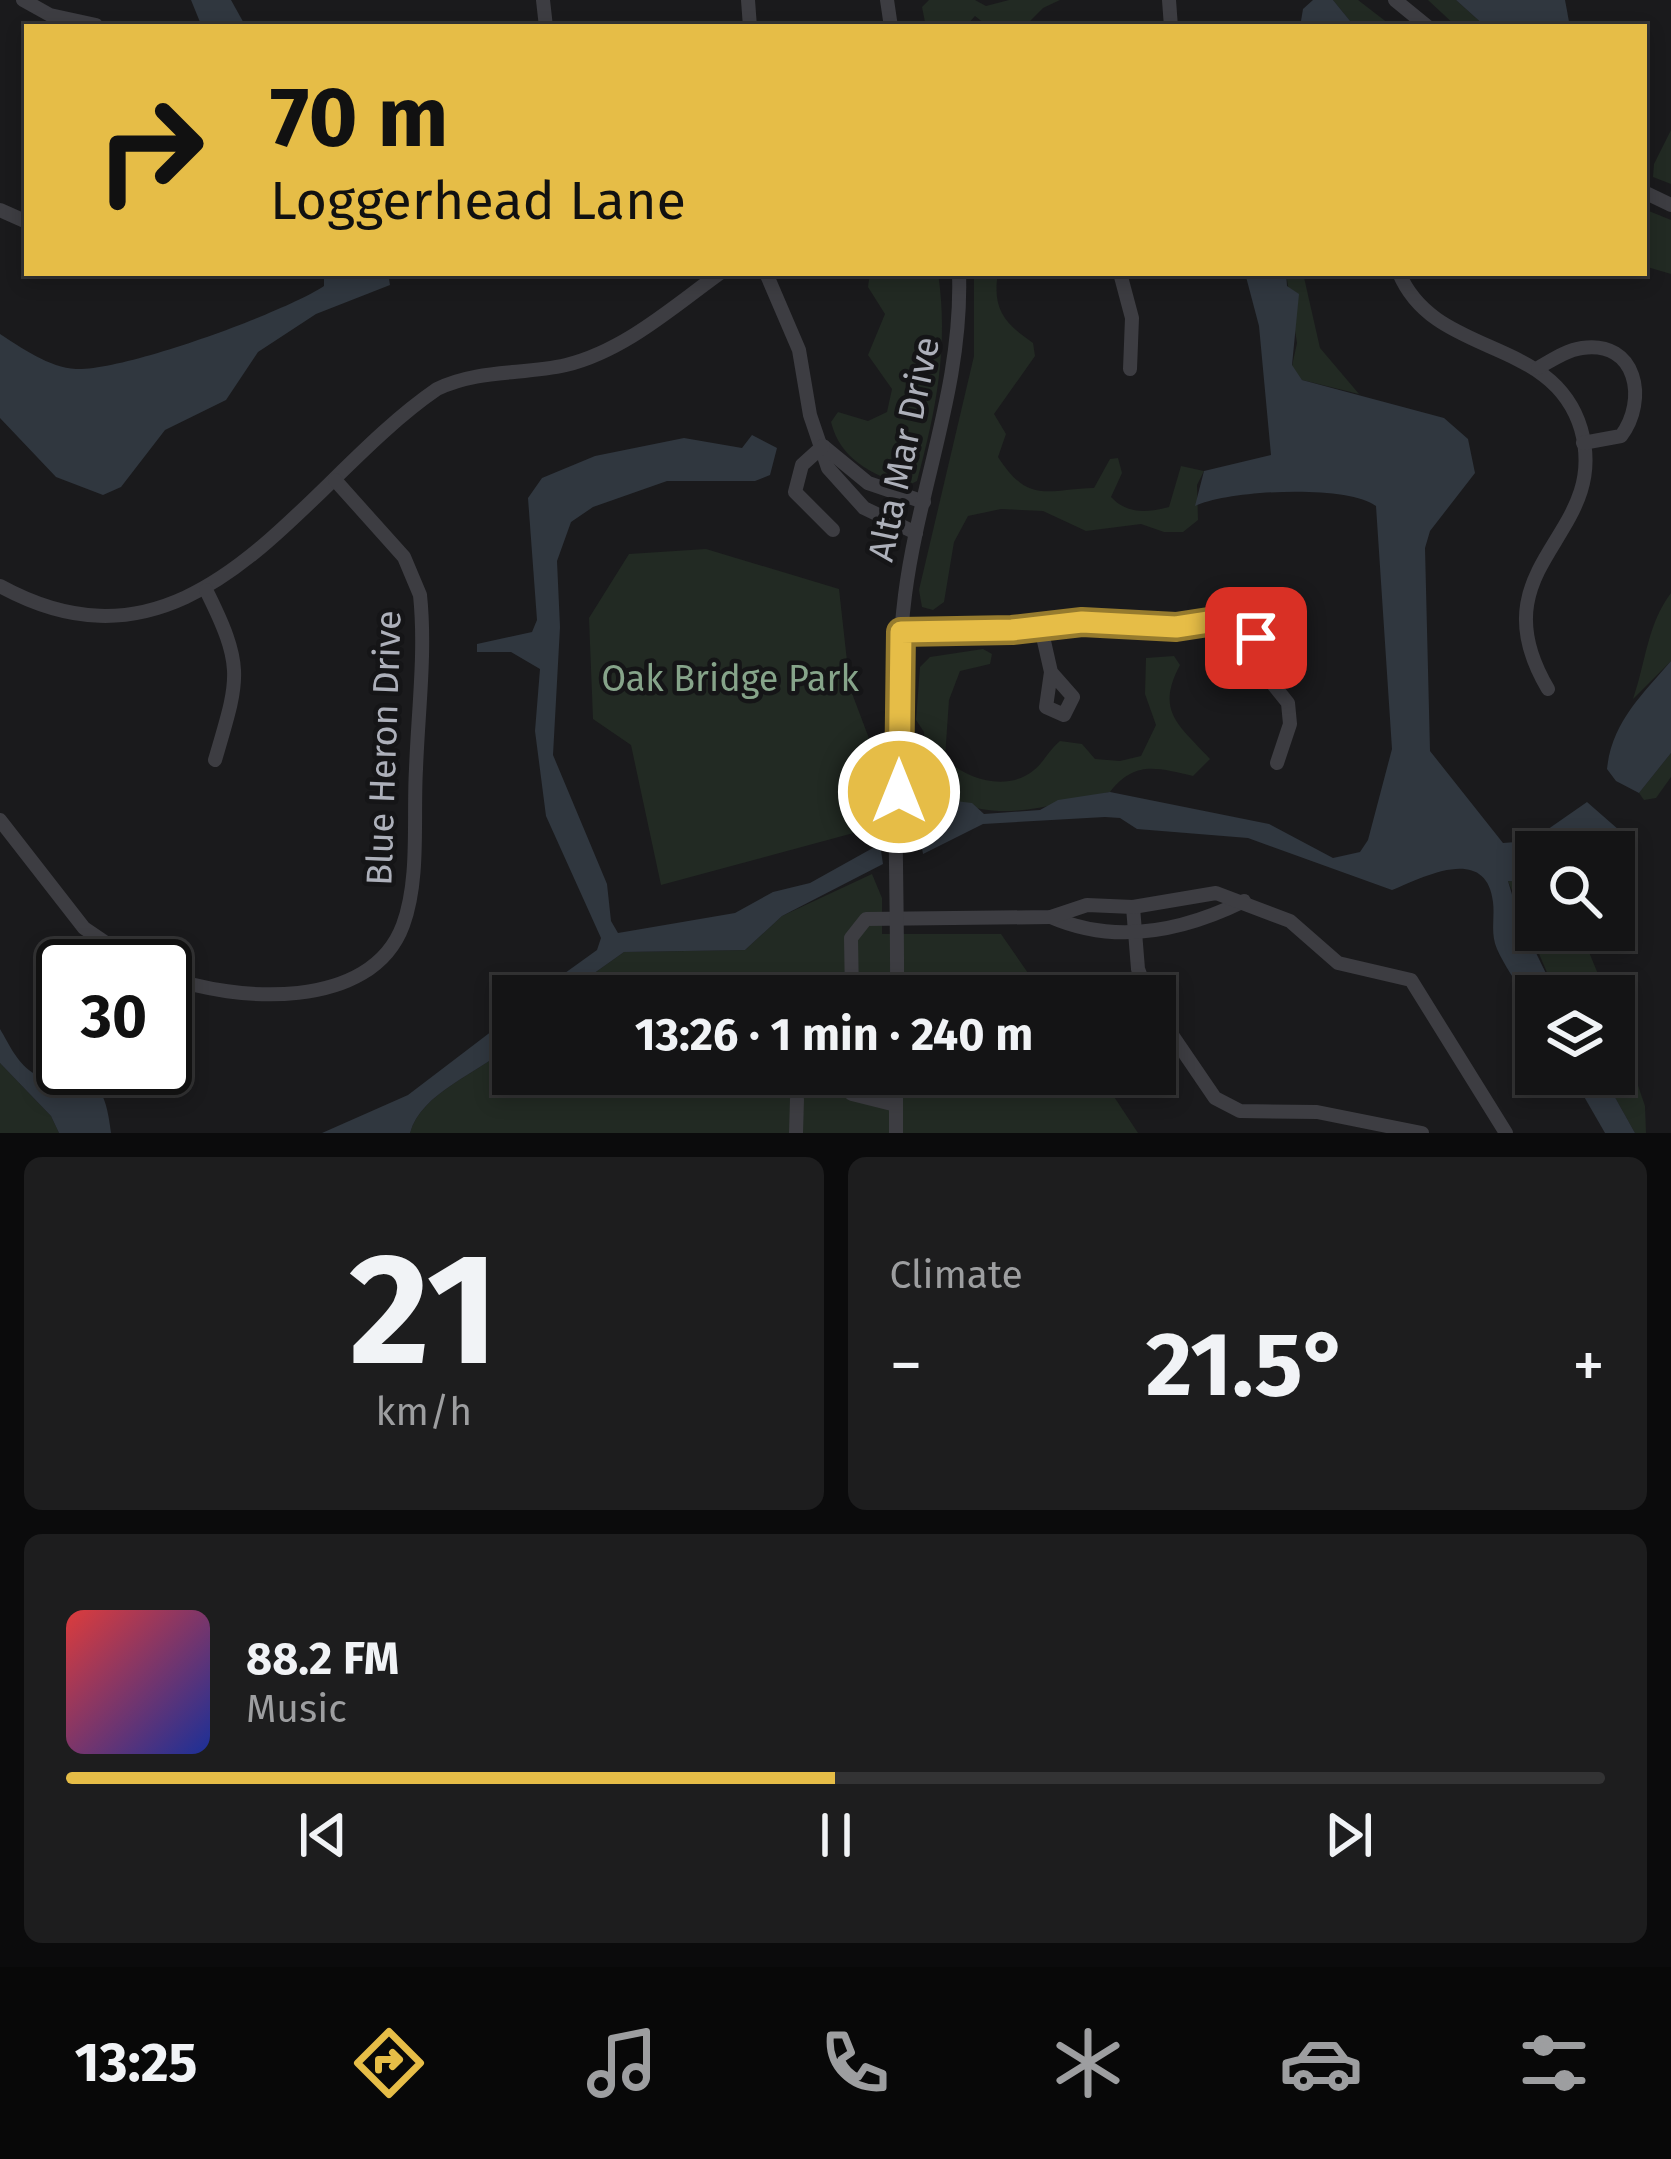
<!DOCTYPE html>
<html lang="en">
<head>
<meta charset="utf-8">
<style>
  body { margin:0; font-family:"Fira Sans",sans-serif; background:#1d1d1e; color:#f1f3f6; height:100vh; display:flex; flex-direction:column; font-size:45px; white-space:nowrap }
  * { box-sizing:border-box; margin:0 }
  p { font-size:39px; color:#9d9ea0 }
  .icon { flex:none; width:66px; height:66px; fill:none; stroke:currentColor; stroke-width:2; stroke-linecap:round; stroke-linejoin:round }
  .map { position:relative; height:1133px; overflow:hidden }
  .side { display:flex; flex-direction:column; gap:24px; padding:24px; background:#0b0b0c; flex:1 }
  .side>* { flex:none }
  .banner { position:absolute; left:24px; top:24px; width:1623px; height:252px; border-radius:0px; box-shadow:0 6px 18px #0003,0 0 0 3px #333334; background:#e6bd47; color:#111; overflow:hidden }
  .buttons { position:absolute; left:1515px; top:831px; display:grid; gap:24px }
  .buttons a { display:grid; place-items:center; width:120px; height:120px; border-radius:0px; background:#141415; box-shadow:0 6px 18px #0003,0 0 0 3px #333334; font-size:60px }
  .speed { position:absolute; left:36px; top:939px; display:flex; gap:24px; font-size:60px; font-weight:700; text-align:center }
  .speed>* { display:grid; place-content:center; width:156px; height:156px; border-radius:50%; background:#141415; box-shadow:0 6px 18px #0003,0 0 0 3px #333334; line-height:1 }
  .speed .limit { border:6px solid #111; border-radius:18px; background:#fff; color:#111 }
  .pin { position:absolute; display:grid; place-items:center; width:102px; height:102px; color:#fff; margin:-51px; border-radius:24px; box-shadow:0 6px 18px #0006 }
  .me { position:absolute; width:132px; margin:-66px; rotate:0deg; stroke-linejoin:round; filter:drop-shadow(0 0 9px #0008) }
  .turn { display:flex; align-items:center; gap:42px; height:252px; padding:0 48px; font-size:54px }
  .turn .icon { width:156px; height:156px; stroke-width:2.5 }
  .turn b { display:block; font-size:84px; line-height:102px }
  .big { font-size:90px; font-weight:700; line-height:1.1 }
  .side .tile { flex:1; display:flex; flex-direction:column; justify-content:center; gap:18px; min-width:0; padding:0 42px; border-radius:18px; background:#1d1d1e }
  .side .dial { align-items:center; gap:0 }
  .dial b { font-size:156px; line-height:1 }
  .song { display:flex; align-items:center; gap:36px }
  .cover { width:144px; height:144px; border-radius:18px; background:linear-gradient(135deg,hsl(0 70% 55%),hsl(230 70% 35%)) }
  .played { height:12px; border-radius:6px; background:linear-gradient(90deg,#e6bd47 50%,#333334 50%) }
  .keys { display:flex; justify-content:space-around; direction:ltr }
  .heat { display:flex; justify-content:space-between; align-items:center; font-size:66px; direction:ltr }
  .side .tiles { flex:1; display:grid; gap:24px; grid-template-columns:1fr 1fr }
  .tile:last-child { grid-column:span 2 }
  .trip { position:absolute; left:492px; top:975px; width:684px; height:120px; border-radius:0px; background:#141415; box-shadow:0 6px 18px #0003,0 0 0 3px #333334; font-weight:700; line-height:120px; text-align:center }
  .menu { display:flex; height:192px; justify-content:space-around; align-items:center; background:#080808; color:#9d9ea0 }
  .menu .icon { width:84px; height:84px }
  .menu .active { color:#e6bd47 }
  .menu b { font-size:54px; color:#f1f3f6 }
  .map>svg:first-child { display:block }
</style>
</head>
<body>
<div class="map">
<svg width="1671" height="1133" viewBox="0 0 1671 1133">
  <rect width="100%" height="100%" fill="#1a1a1c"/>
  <!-- green -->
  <g fill="#222a23">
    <path d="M929,0H975L986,6L1009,0H1060L1043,8L1024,27H989L975,16L965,27H926L922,7Z"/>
    <path d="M1333,0H1358L1393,27H1355Z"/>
    <path d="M1428,0H1456L1486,27H1457Z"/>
    <path d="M1671,130V184L1653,177L1654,164Z"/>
    <path d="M1644,209L1671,220V274L1644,266Z"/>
    <path d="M870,273H938C949,346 936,411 917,481L905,487C871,472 841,461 831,422L838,412L868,421L887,412L892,389L868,355L885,314L868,287Z"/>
    <path d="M974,273H998C992,309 1004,323 1033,343L1035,356L994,414L1006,434L998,457C1029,505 1047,489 1094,488L1110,459L1118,458L1122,473L1111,497C1127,514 1146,513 1169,507L1181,466L1204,471L1197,485L1198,520L1183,532H1164L1141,524L1086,531L1043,511L1001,509L968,516L954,542L944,602L933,610L922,607L919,590L974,356Z"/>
    <path d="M1286,273H1303L1320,348L1359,394L1302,380L1292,366L1297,343Z"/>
    <path d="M706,549L839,589L850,688L873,749L872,828L661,885L631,745L593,719L589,618L629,554Z"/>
    <path d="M1671,593V661L1633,699C1646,662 1647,625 1671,593Z"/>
    <path d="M983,649L992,654L990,664L960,671L949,700L945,758C966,780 1008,792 1034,770C1044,762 1049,750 1060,741L1082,744L1095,759L1120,761L1141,756L1156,725L1145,694L1146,658L1174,656L1180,665C1155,712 1179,725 1210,759L1193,776C1157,768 1135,760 1110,792C1057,802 1007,824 955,801L941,819L927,786L924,732L916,720L920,667L930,657Z"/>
    <path d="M1671,753V777L1656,798L1644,800L1639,793Z"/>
    <path d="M872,874L882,898V934H1001L1044,996H562L624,952L745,950L782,916Z"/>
    <path d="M1508,881L1536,883V930H1586L1582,935L1607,996H1557Z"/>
    <path d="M1614,1015L1645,1106L1646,1133H1635L1602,1074H1614Z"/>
    <path d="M513,1042V1074H1099L1138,1133H410C422,1090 482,1073 513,1042Z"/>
    <path d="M0,1063L51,1116L59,1133H0Z"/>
  </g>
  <!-- water -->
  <g fill="#30373f">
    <path d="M191,0H231L246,27H202Z"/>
    <path d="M1313,0H1333L1355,27H1300L1303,9Z"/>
    <path d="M1456,0H1565L1570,27H1486Z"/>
    <path d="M324,273H388L390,285L316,314L258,352L226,400L165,430L121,487L103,495L56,477L0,418V334C20,347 50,368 76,369C124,371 283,313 324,286Z"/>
    <path d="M1245,273H1286L1287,286L1299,294L1292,365L1302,380L1444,418L1468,439L1475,473L1430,531L1425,548L1430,751L1503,843L1531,841L1587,802L1619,830L1614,854L1536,852V883L1508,881L1519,918L1557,996H1536V1014C1524,993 1507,971 1497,949C1490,932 1495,919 1493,902C1486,843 1422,878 1392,890L1248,838L1137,829L1120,818L1105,817L983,824L923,854L921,842L955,801L972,803L984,814L1040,810L1058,800L1110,792L1269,824L1333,858L1360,852L1368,840L1392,749L1376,506C1347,484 1228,490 1195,506L1204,471L1271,455L1259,326Z"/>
    <path d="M752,435L777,448L770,475L755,481H667L593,507L571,522L557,561L560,627L553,755L607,884L611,921L618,933L735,913L773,892L810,883L880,844L883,864L782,916L745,950L624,952L562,996H533L597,950L601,938L546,816L535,731L540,669L511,652H477V644L532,632L537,620L528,498L542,478L595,456L684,438L742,448Z"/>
    <path d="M1671,661V753L1639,793L1616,781L1607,769C1612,722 1642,695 1671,661Z"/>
    <path d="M513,1015V1042C482,1073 422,1090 410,1133H322L408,1095Z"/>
    <path d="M0,1029C9,1044 18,1065 35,1074C79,1098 102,1054 111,1133H59L51,1116L0,1063Z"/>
    <path d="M1571,1074H1602L1635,1133H1605Z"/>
  </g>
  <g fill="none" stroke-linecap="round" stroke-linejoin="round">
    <!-- minor -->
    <g stroke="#3d3d42" stroke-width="14">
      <path d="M23,0L50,15L96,25"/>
      <path d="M543,0L546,27"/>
      <path d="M748,0L750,27"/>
      <path d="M887,0L891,27"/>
      <path d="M1169,0L1171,27"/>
      <path d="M1395,0L1428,27"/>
      <path d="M1644,192L1671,205"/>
      <path d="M0,210L27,222"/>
      <path d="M766,273L799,350L810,415L828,468L864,508L916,533"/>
      <path d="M1120,273L1132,318L1130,369"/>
      <path d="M1399,273C1435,359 1553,335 1581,429C1612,537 1474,564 1548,689"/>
      <path d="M1538,368C1552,360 1567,350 1582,348C1637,340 1648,400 1621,436L1583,443"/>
      <path d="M823,446L868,483L924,502"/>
      <path d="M823,446L802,465L795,492L833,530"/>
      <path d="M0,586C197,694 301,482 437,389C479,369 522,375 566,365C624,351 673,307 720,273"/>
      <path d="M206,590C245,668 239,678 215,760"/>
      <path d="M1041,628L1051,672L1046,707L1064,715L1073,697L1051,672"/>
      <path d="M901,632L1013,630L1082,622L1176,627L1228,619L1256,638L1268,678L1288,703L1290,724L1277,763"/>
      <path d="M0,820L84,928L140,966"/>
      <path d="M1133,907L1138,969L1148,996"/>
      <path d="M1051,917C1115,945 1183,931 1244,901"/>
      <path d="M165,976C235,1002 371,1012 403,925C420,879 413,818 416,769C418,712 426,652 420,595L404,557L335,480"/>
      <path d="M852,996L851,938L866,919L1051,917L1087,905L1133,907L1216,893L1290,921L1338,963L1411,980L1506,1133"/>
      <path d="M897,996C898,864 889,726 905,595C919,485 963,386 959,273"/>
      <path d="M1155,1010L1215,1098L1240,1111L1317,1112L1422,1133"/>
      <path d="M852,1074V1094L896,1105"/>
      <path d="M796,1133L797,1099"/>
      <path d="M896,1133V1074"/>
    </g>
  </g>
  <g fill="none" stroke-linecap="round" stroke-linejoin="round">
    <defs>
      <path id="route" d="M899,792L901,632L1012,630L1082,622L1176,627L1228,619L1256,638"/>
    </defs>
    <!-- route casing -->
    <use href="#route" stroke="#967b2e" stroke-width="30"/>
    <!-- route -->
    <use href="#route" stroke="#e6bd47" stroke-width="21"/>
  </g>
  <g text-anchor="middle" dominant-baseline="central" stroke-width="9" stroke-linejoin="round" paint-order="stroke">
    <!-- street labels -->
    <g font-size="36" fill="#adb0ba" stroke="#151517">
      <text transform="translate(904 449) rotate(-78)">Alta Mar Drive</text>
      <text transform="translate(384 748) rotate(-88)">Blue Heron Drive</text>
    </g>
    <!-- park labels -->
    <g font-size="36" fill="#86a48a" stroke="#151517">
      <text x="730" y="679">Oak Bridge Park</text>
    </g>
  </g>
</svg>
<div class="buttons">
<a><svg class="icon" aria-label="search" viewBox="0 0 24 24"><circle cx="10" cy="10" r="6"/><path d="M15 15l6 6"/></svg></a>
<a><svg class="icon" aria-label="layers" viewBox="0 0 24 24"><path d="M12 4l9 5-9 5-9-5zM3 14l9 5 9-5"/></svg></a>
</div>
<div class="speed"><div class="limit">30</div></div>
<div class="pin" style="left:1256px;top:638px;background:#d93025"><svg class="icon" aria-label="arrive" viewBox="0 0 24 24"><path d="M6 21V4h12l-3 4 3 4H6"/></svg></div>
<svg class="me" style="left:899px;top:792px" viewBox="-20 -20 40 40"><circle r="17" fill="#e6bd47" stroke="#fff" stroke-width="3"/><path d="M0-11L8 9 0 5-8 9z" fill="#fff"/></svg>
<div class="trip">13:26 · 1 min · 240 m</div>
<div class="banner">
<div class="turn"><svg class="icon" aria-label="right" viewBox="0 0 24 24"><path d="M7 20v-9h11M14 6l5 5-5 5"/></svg><div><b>70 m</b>Loggerhead Lane</div></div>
</div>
</div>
<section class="side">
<div class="tiles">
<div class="tile dial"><b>21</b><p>km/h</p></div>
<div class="tile"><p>Climate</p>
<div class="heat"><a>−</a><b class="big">21.5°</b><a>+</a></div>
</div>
<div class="tile">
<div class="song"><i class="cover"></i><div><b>88.2 FM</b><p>Music</p></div></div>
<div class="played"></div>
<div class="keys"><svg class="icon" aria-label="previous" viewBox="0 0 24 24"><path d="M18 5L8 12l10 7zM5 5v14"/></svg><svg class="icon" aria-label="pause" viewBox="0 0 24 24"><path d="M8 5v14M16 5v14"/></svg><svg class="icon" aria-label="next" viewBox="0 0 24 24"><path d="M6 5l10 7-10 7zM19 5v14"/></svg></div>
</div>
</div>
</section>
<nav class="menu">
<b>13:25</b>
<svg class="icon active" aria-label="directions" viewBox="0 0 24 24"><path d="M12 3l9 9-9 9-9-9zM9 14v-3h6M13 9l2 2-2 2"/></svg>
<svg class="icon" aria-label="music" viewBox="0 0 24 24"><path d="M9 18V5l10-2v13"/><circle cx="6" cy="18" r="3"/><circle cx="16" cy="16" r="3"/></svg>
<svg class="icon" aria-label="phone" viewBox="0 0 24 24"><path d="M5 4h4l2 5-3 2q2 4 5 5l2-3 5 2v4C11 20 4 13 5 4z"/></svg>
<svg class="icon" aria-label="climate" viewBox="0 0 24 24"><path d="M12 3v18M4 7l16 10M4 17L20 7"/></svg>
<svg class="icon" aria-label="car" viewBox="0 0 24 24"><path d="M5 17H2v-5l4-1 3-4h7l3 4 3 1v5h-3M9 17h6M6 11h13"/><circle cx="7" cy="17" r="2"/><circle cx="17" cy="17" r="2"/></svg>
<svg class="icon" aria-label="filters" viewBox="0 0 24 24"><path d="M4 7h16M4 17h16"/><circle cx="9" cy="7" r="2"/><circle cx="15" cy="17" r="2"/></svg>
</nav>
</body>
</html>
